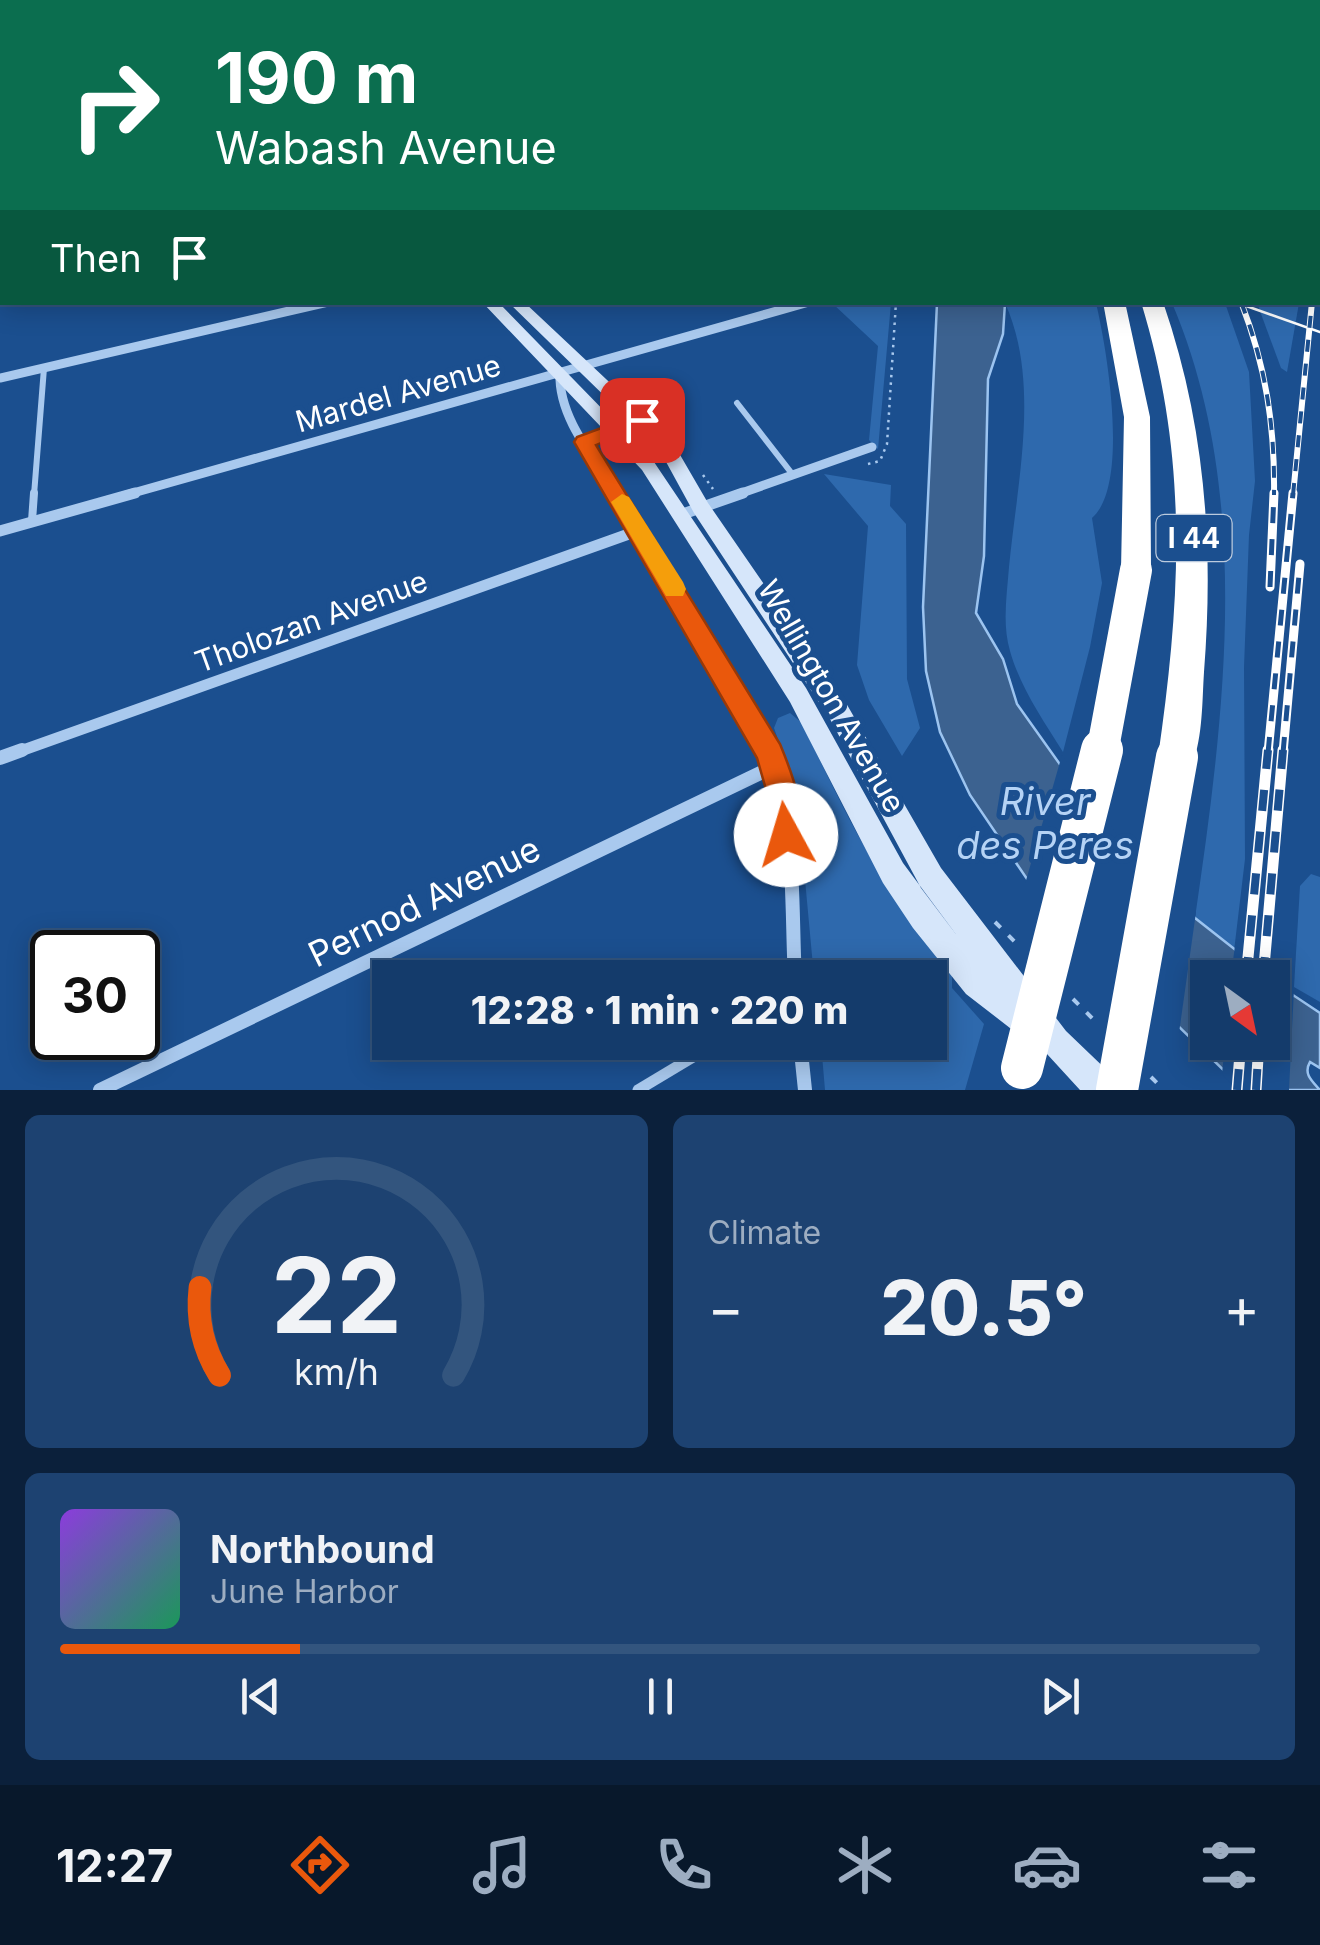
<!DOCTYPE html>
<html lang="en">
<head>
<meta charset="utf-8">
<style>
  body { margin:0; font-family:Inter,sans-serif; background:#1d4271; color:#f1f3f6; height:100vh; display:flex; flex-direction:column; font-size:38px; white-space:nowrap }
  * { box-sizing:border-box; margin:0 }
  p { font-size:32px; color:#9dadc1 }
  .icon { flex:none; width:55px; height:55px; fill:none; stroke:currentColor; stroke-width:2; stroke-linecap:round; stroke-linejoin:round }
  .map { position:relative; height:1090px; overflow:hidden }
  .panel { display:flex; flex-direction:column; gap:25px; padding:25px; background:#0b203b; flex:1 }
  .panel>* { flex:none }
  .guide { position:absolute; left:0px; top:0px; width:1320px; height:305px; box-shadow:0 5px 25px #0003,0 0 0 2px #33557e; background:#0b6e4f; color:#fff; overflow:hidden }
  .needle { width:65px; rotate:147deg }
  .buttons { position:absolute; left:1190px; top:960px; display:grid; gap:20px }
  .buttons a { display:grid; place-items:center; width:100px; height:100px; border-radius:0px; background:#143b6b; box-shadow:0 5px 25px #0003,0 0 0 2px #33557e; font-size:50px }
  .speed { position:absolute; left:30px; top:930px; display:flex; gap:20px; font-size:50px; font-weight:700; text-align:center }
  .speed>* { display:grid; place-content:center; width:130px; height:130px; border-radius:50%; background:#143b6b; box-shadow:0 5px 25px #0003,0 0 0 2px #33557e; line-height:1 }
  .speed .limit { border:5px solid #111; border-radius:15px; background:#fff; color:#111 }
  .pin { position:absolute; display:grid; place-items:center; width:85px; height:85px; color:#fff; margin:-42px; border-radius:20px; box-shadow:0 5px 15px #0006 }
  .me { position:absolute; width:110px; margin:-55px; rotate:354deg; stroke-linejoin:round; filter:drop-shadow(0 0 8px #0008) }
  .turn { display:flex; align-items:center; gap:35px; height:210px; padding:0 50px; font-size:45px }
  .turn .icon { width:130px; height:130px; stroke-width:2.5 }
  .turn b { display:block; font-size:70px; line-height:85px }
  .then { display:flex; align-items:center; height:95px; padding:0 50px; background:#0003; gap:20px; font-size:38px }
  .big { font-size:75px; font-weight:800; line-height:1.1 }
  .panel .widget { flex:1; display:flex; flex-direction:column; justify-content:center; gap:15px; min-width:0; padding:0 35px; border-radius:15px; background:#1d4271 }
  .panel .dial { align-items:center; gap:0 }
  .dial svg { height:260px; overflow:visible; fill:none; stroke:#33557e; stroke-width:7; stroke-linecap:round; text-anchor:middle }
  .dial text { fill:#f1f3f6; stroke:none }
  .song { display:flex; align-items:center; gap:30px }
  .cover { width:120px; height:120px; border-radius:15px; background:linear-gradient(135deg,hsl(270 70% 55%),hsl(150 70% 35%)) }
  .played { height:10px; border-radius:5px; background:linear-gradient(90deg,#ea580c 20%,#33557e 20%) }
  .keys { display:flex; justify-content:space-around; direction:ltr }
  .heat { display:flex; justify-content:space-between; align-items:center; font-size:55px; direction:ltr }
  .panel .tiles { flex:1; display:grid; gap:25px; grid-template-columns:1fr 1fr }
  .widget:last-child { grid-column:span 2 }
  .trip { position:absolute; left:372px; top:960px; width:575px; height:100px; border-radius:0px; background:#143b6b; box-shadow:0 5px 25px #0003,0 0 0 2px #33557e; font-weight:800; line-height:100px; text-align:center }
  .dock { display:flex; height:160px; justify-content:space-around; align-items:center; background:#08182b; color:#9dadc1 }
  .dock .icon { width:70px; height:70px }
  .dock .current { color:#ea580c }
  .dock b { font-size:45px; color:#f1f3f6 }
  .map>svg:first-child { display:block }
</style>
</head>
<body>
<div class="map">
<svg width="1320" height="1090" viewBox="0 0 1320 1090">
  <rect width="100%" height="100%" fill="#1b4f8f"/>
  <!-- green -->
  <g fill="#2e69ad">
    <path d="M832,303H891L878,449L869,440L878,346Z"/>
    <path d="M1005,303H1096C1107,349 1130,485 1092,518L1102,583L1090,647L1063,752C1043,720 1020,687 1010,651C1002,624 1007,594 1009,567C1017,483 1041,382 1005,303Z"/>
    <path d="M1172,303H1225L1249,372L1255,481L1249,535L1244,667L1245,859L1234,951L1195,918C1224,718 1254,496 1172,303Z"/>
    <path d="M1257,303H1299L1287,372L1281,368Z"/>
    <path d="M824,474L891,485L890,506L906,524L907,679L920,728L902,756L869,700L857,665L868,526Z"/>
    <path d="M790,713L802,723C848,819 883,892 952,974V988L984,1024L965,1090H825L821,1043L930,1042V978L814,977L797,793L774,728L778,718Z"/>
    <path d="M1311,874L1320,877V1002L1294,987L1300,886Z"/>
  </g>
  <!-- water -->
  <path fill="#3c6290" stroke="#9cc4f0" stroke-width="2.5" d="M937,303H1005L1003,334L988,379L984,556L976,613L1003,659L1017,704L1123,853L1195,918L1270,977L1208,978V1042H1272L1293,995L1320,1013V1068L1310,1062C1303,1074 1312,1081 1320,1090H1244L1027,879L970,795L940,732L926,671L923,607Z"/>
  <!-- pier -->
  <g fill="#1b4f8f">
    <path d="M1062,755L1127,849L1196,912L1179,1033L1025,884Z"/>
    <path d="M1235,945L1294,989L1289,1090H1237L1222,1074L1225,1043L1272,1042V978L1231,977Z"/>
  </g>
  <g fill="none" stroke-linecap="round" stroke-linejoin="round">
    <!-- path-far1 -->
    <g stroke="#a9c9ee" stroke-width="2.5" stroke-dasharray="2.5 5" stroke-linecap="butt">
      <path d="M868,464L880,461L887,444L896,302"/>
      <path d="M703,475L713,489"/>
    </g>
    <!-- path -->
    <g stroke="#a9c9ee" stroke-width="4" stroke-dasharray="8 11" stroke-linecap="butt">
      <path d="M995,922L1021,948"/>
      <path d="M1073,999L1099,1025"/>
      <path d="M1151,1077L1164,1090"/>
    </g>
    <!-- service-far2 -->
    <g stroke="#a9c9ee" stroke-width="6">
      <path d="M737,403L793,475"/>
      <path d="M34,495L44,368"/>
    </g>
    <!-- service-far1 -->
    <path stroke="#a9c9ee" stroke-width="8" d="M32,521L34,493"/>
    <!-- service -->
    <path stroke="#a9c9ee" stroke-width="11" d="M638,1090L718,1042"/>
    <!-- minor-far2 -->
    <g stroke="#a9c9ee" stroke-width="9">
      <path d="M560,373C558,418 595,459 618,495"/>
      <path d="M0,378L328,302"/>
      <path d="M584,442L642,420"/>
      <path d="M126,495L809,302"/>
      <path d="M736,495L872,447"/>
    </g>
    <!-- minor-far1 -->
    <g stroke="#a9c9ee" stroke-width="11">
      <path d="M616,493L767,753"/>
      <path d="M680,515L743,493"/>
      <path d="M0,531L135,493"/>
      <path d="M15,753L640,530"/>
    </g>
    <!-- minor -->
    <g stroke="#a9c9ee" stroke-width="14">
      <path d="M766,750C797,804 791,915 795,978"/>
      <path d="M0,758L22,750"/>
      <path d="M800,1042L805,1090"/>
      <path d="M100,1090L775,766"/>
    </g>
    <!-- secondary -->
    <path fill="#d6e6fa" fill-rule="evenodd" d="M482,302H498L654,462L806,688L903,863L958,937L921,888L830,719L694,513L659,449L508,302H524L672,441L708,503L846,703L941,868L1066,1031L1115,1078L1119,1090H1080L1036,1042L1023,1038L966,994L913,928L883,883L790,702L642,470Z"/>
    <!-- motorway -->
    <g fill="#fff" fill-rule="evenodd">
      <path d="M1103,302H1125L1150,417L1151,570L1147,579L1136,582L1125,579L1121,570L1124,417Z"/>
      <path d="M1141,302H1163C1205,424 1214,544 1204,672C1202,703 1203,741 1190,770L1177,775L1164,770L1158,757C1181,598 1189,458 1141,302Z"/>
    </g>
    <!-- tram -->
    <path stroke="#fff" stroke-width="2.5" d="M1235,302L1320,332"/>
    <defs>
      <path id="rail-far3" d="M1318,254L1320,230"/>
      <g id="rail-far2">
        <path d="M1241,302C1266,366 1275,427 1274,495"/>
        <path d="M1293,495L1312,302"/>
      </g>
      <g id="rail-far1">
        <path d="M1270,587L1274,493"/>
        <path d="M1268,753L1293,493"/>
        <path d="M1283,753L1300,564"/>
      </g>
      <g id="rail">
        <path d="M1246,978L1268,750"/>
        <path d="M1263,978L1283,750"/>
        <path d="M1237,1090L1241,1042"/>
        <path d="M1256,1090L1259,1042"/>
      </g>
    </defs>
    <!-- rail-far3 casing -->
    <use href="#rail-far3" stroke="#fff" stroke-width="5"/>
    <!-- rail-far2 casing -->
    <use href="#rail-far2" stroke="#fff" stroke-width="6"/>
    <!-- rail-far1 casing -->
    <use href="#rail-far1" stroke="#fff" stroke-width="9"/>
    <!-- rail casing -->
    <use href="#rail" stroke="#fff" stroke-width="11"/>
    <!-- rail-far3 -->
    <use href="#rail-far3" stroke="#1b4f8f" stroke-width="2.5" stroke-dasharray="9" stroke-linecap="butt"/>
    <!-- rail-far2 -->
    <use href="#rail-far2" stroke="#1b4f8f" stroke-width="4" stroke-dasharray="12" stroke-linecap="butt"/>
    <!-- rail-far1 -->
    <use href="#rail-far1" stroke="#1b4f8f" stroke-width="5" stroke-dasharray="16" stroke-linecap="butt"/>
    <!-- rail -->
    <use href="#rail" stroke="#1b4f8f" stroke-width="8" stroke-dasharray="21" stroke-linecap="butt"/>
    <!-- motorway-bridge-far1 -->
    <path stroke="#fff" stroke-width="32" d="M1102,753L1136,570"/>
    <!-- motorway-bridge -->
    <g stroke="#fff" stroke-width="42">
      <path d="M1022,1068L1102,750"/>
      <path d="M1117,1090L1177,757"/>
    </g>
  </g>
  <!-- sky -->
  <linearGradient id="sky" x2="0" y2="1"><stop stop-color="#0f2b4f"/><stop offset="0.49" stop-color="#39639b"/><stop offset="1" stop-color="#39639b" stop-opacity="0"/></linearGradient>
  <rect width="1320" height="302" fill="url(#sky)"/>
  <!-- route -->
  <path fill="#ea580c" stroke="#983908" stroke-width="2.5" d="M642,413L649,415V424L596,445L780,744C792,773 809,816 796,846L786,850L775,846L769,800L757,758L574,442L577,437Z"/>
  <!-- slow -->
  <path fill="#f59e0b" d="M622,494L629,497L683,582L686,589L683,596H666L611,502Z"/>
  <g text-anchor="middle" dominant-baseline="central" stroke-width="10" stroke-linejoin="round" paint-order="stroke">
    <!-- shield labels -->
    <rect fill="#1b4f8f" stroke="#bbcadd" stroke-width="2.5" x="1156.5" y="515" width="75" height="46" rx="8"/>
    <g font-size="28" font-weight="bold" fill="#fff">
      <text x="1194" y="538">I 44</text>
    </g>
    <!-- street labels -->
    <g font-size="30" fill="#fff" stroke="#1b4f8f">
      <text transform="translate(398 393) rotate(-16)">Mardel Avenue</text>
      <text transform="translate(311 621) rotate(-20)">Tholozan Avenue</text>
      <text transform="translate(832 696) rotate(60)">Wellington Avenue</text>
    </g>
    <!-- near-street labels -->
    <g font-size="35" fill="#fff" stroke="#1b4f8f">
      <text transform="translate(424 901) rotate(-26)">Pernod Avenue</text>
    </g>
    <!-- near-water labels -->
    <g font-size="38" font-style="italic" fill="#b5d3f5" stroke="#1b4f8f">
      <text x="1045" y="801">River<tspan x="1045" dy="44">des Peres</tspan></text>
    </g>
  </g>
</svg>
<div class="buttons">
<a><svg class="needle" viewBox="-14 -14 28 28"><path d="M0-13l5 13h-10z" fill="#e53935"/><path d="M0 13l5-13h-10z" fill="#9dadc1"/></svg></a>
</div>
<div class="speed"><div class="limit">30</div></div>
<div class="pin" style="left:642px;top:420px;background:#d93025"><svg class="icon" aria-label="arrive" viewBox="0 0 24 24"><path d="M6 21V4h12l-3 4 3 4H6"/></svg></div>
<svg class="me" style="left:786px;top:835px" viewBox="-20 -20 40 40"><circle r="19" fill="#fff"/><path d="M0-13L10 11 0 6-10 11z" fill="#ea580c"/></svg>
<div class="trip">12:28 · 1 min · 220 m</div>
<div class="guide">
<div class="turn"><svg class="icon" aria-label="right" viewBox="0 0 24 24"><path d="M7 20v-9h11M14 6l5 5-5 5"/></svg><div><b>190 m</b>Wabash Avenue</div></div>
<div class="then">Then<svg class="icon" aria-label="arrive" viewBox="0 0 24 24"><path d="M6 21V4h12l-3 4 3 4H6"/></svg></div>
</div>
</div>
<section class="panel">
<div class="tiles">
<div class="widget dial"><svg viewBox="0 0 100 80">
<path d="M14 69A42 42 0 1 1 86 69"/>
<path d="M14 69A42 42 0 0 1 8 42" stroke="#ea580c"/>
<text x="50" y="56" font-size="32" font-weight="700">22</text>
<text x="50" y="72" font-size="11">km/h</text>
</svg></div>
<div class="widget"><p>Climate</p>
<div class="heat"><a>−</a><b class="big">20.5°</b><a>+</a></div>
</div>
<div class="widget">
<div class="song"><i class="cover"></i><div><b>Northbound</b><p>June Harbor</p></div></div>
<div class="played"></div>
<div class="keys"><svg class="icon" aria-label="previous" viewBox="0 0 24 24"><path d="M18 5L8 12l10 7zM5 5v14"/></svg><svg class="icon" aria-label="pause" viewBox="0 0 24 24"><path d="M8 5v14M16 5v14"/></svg><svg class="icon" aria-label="next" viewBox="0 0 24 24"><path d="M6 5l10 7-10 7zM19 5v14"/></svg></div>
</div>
</div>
</section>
<nav class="dock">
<b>12:27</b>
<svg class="icon current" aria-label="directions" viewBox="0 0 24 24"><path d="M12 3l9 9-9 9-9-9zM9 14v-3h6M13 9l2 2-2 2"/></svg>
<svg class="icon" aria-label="music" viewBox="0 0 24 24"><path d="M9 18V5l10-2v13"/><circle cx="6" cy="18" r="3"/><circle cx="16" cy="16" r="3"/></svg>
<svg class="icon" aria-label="phone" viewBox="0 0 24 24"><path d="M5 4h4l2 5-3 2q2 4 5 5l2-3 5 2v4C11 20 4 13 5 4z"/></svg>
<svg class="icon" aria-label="climate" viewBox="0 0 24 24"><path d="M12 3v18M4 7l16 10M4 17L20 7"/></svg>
<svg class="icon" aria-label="car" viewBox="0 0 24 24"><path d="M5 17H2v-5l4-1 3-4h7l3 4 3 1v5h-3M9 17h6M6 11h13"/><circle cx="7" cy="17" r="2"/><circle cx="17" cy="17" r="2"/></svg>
<svg class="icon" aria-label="filters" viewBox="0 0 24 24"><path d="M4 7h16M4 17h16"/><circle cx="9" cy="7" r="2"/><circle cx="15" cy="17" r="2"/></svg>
</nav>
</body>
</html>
